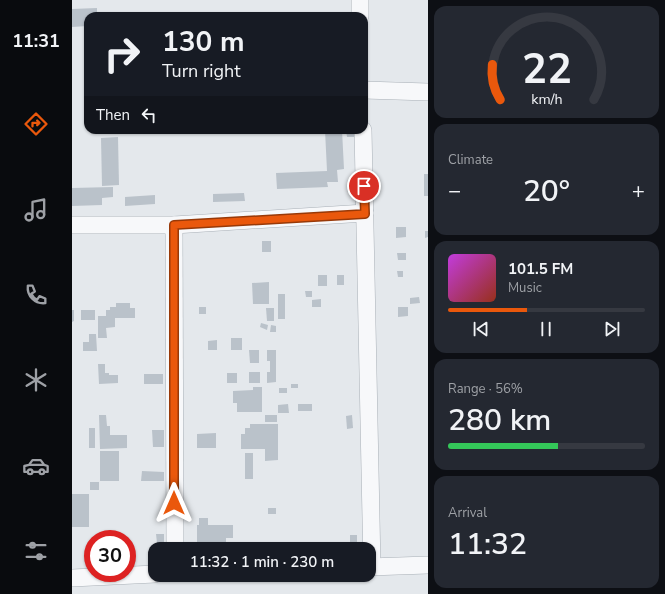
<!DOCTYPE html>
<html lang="en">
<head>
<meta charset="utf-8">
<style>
  body { margin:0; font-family:"Nunito Sans",sans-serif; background:#242831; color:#f1f3f6; height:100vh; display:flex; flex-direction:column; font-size:15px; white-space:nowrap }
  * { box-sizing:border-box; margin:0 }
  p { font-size:13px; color:#9ea1a6 }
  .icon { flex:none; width:22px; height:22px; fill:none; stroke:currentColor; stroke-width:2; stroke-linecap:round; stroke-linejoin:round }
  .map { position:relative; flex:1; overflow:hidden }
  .sheet { display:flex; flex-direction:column; gap:6px; padding:6px; background:#0d0f14; width:237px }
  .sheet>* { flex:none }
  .guide { position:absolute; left:12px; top:12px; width:284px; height:122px; border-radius:12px; box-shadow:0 1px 3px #0004; background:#171b24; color:#f1f3f6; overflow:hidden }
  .speed { position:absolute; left:12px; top:530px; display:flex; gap:8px; font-size:20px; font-weight:700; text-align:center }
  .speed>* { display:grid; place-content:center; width:52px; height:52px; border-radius:50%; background:#171b24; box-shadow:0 1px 3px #0004; line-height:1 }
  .speed .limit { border:6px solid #d22; background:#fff; color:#111 }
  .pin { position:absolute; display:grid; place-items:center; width:34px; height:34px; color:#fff; margin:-17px; border:2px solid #fff; border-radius:50%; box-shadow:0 1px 4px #0007 }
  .me { position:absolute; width:44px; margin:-22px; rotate:0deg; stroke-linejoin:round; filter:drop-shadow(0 0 3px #0008) }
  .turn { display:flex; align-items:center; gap:14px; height:84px; padding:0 12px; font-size:18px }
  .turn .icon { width:52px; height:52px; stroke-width:2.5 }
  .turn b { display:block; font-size:28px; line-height:34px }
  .then { display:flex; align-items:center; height:38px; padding:0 12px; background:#0003; gap:8px; font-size:15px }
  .big { font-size:30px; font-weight:600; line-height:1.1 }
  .sheet .card { flex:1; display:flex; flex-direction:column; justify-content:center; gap:6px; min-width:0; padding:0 14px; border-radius:12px; background:#242831 }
  .sheet .dial { align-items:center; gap:0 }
  .dial svg { height:104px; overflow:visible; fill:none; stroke:#363941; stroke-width:7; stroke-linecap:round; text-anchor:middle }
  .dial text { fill:#f1f3f6; stroke:none }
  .song { display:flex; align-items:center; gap:12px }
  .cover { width:48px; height:48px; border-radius:6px; background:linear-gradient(135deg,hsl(290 70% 55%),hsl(10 70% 35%)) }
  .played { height:4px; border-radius:2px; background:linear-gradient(90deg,#ea580c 40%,#363941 40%) }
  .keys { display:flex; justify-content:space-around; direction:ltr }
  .heat { display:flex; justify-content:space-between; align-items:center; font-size:22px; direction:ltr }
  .charge { height:6px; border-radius:3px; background:linear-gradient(90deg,#34c759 56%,#363941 0) }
  .trip { position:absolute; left:76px; top:542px; width:228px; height:40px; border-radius:12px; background:#171b24; box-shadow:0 1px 3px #0004; font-weight:600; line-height:40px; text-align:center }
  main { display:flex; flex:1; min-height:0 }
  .dock { display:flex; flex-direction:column; width:72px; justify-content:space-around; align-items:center; background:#090b0e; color:#9ea1a6 }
  .dock .icon { width:28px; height:28px }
  .dock .selected { color:#ea580c }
  .dock b { font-size:18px; color:#f1f3f6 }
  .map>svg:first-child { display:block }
</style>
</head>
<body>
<main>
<nav class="dock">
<b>11:31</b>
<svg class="icon selected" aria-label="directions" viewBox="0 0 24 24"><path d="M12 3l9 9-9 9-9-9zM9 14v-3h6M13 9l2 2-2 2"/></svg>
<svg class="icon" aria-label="music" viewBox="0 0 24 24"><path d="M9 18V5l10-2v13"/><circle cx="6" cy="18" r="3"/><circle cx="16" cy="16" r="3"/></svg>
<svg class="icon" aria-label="phone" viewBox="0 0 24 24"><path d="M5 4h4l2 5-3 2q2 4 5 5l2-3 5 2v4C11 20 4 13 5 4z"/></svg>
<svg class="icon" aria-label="climate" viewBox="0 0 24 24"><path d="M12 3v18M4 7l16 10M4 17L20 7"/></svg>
<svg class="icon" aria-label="car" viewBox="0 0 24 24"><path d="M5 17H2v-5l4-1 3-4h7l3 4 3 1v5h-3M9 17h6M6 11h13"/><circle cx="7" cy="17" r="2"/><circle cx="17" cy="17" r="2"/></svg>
<svg class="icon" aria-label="filters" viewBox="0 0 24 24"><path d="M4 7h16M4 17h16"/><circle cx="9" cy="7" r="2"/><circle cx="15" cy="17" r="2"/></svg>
</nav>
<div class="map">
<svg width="356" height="594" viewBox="0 0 356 594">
  <rect width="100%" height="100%" fill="#e4e8ec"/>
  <!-- building -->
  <g fill="#bac2ca">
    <path d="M25,8V16H16V26L0,27V9Z"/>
    <path d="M253,130H270L272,169L265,170L266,182H255L256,187L205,189L204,173L255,171Z"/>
    <path d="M274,130H282V137H275Z"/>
    <path d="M46,137L47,185L30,186L29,138Z"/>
    <rect x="352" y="174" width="4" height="22"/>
    <path d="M41,187V197L30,198V205L0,206V188Z"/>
    <path d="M172,193L173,201L141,202V194Z"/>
    <path d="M83,195V204L53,206V197Z"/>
    <path d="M324,227H334V237L324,238Z"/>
    <path d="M353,231H356V237L353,238Z"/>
    <rect x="190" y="241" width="9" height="11"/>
    <path d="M325,253H334V260H326Z"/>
    <path d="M325,271H331V277H326Z"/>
    <rect x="246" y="275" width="9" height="11"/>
    <rect x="265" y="275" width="7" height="10"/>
    <path d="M197,282V304H181L180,283Z"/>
    <path d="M233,291H240V297H234Z"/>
    <rect x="206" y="294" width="7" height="25"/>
    <path d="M347,297L348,303L338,304V298Z"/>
    <path d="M249,299V307H240V300Z"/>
    <path d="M44,303H58V308H63V318H43V327L34,328L35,338H26V316H34V310H38V307H44Z"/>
    <rect x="127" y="307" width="7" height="7"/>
    <path d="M326,307H336V316L326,317Z"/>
    <path d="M194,308H202V321H195Z"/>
    <path d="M0,310H2V321L0,322Z"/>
    <rect x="9" y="310" width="14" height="10"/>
    <path d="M189,323L196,325L195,330L188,327Z"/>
    <path d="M199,325L204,326V332H198Z"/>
    <path d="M17,334H24L25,351H11V342H17Z"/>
    <rect x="159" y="338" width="11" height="12"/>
    <path d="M145,340V350H136V341Z"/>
    <path d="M177,350H187V363H178Z"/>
    <path d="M195,350H204V382L195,383V372H198V361H195Z"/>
    <path d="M26,364H33V373H37V375H46V383L27,384Z"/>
    <rect x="177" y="372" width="11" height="11"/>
    <rect x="155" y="373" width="10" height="10"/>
    <rect x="72" y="374" width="19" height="10"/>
    <rect x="219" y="384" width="7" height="4"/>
    <path d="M181,387H190V412H165V403H161V391L181,390Z"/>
    <rect x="207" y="388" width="8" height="5"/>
    <path d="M216,404L217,413H206V405Z"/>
    <rect x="226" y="404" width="14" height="7"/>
    <path d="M27,415H34L35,426H38V435H55V448L28,449Z"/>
    <rect x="193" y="415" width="12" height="7"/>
    <path d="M280,415L281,428L275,429L274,416Z"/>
    <path d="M178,424H206V460L193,461V449H169V434H173V428H178Z"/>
    <rect x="17" y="428" width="6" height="20"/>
    <path d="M80,430H92V447H81Z"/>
    <path d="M144,433V448H125V434Z"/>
    <rect x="28" y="451" width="19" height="30"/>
    <rect x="173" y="453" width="8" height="26"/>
    <path d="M70,471L92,472V481H69Z"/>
    <rect x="18" y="482" width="9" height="8"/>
    <rect x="0" y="494" width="17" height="33"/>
    <rect x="196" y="508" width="8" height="6"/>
    <path d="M127,518H136V525H161V538H154V545H125V525H127Z"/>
    <path d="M84,534H92V543H85Z"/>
    <rect x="278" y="535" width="7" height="8"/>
  </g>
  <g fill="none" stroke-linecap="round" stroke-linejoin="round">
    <defs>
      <g id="minor">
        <path d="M288,0V16"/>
        <path d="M292,90L356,92"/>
        <path d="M291,130L300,567"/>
        <path d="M0,225H102L293,213"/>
        <path d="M102,225L103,549"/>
        <path d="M297,567L356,565"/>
        <path d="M0,578L83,574"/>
      </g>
    </defs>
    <!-- minor casing -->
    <use href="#minor" stroke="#a9b0b7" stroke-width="18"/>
    <!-- minor -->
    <use href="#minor" stroke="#f7f8fa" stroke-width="17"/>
  </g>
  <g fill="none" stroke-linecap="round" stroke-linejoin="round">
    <defs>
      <path id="route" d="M102,503V225L293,214L292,186"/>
    </defs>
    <!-- route casing -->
    <use href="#route" stroke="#983908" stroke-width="10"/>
    <!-- route -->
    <use href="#route" stroke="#ea580c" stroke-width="7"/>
  </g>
</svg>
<div class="speed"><div class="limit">30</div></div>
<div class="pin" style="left:292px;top:186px;background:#d93025"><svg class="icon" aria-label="arrive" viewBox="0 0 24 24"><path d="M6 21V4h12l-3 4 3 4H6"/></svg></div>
<svg class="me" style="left:102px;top:503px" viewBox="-20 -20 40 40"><path d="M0-17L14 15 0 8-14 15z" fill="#ea580c" stroke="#fff" stroke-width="4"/></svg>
<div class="trip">11:32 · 1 min · 230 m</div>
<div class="guide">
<div class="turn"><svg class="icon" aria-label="right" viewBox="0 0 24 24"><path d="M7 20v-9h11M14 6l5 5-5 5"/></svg><div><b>130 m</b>Turn right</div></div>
<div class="then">Then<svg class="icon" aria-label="left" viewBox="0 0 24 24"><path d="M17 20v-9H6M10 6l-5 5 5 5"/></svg></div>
</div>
</div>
<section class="sheet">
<div class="card dial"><svg viewBox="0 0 100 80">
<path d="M14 69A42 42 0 1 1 86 69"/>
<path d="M14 69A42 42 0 0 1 8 42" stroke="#ea580c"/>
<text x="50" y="56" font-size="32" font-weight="700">22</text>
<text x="50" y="72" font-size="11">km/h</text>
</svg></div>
<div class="card"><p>Climate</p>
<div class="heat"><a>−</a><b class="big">20°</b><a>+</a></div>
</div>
<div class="card">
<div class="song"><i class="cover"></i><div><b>101.5 FM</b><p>Music</p></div></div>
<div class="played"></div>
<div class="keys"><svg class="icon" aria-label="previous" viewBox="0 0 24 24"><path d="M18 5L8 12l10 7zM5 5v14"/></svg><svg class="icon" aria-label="pause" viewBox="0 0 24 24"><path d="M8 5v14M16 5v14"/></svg><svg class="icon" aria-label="next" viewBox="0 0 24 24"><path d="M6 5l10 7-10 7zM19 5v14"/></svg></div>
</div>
<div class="card"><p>Range · 56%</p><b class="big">280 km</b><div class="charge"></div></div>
<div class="card"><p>Arrival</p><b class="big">11:32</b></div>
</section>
</main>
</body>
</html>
